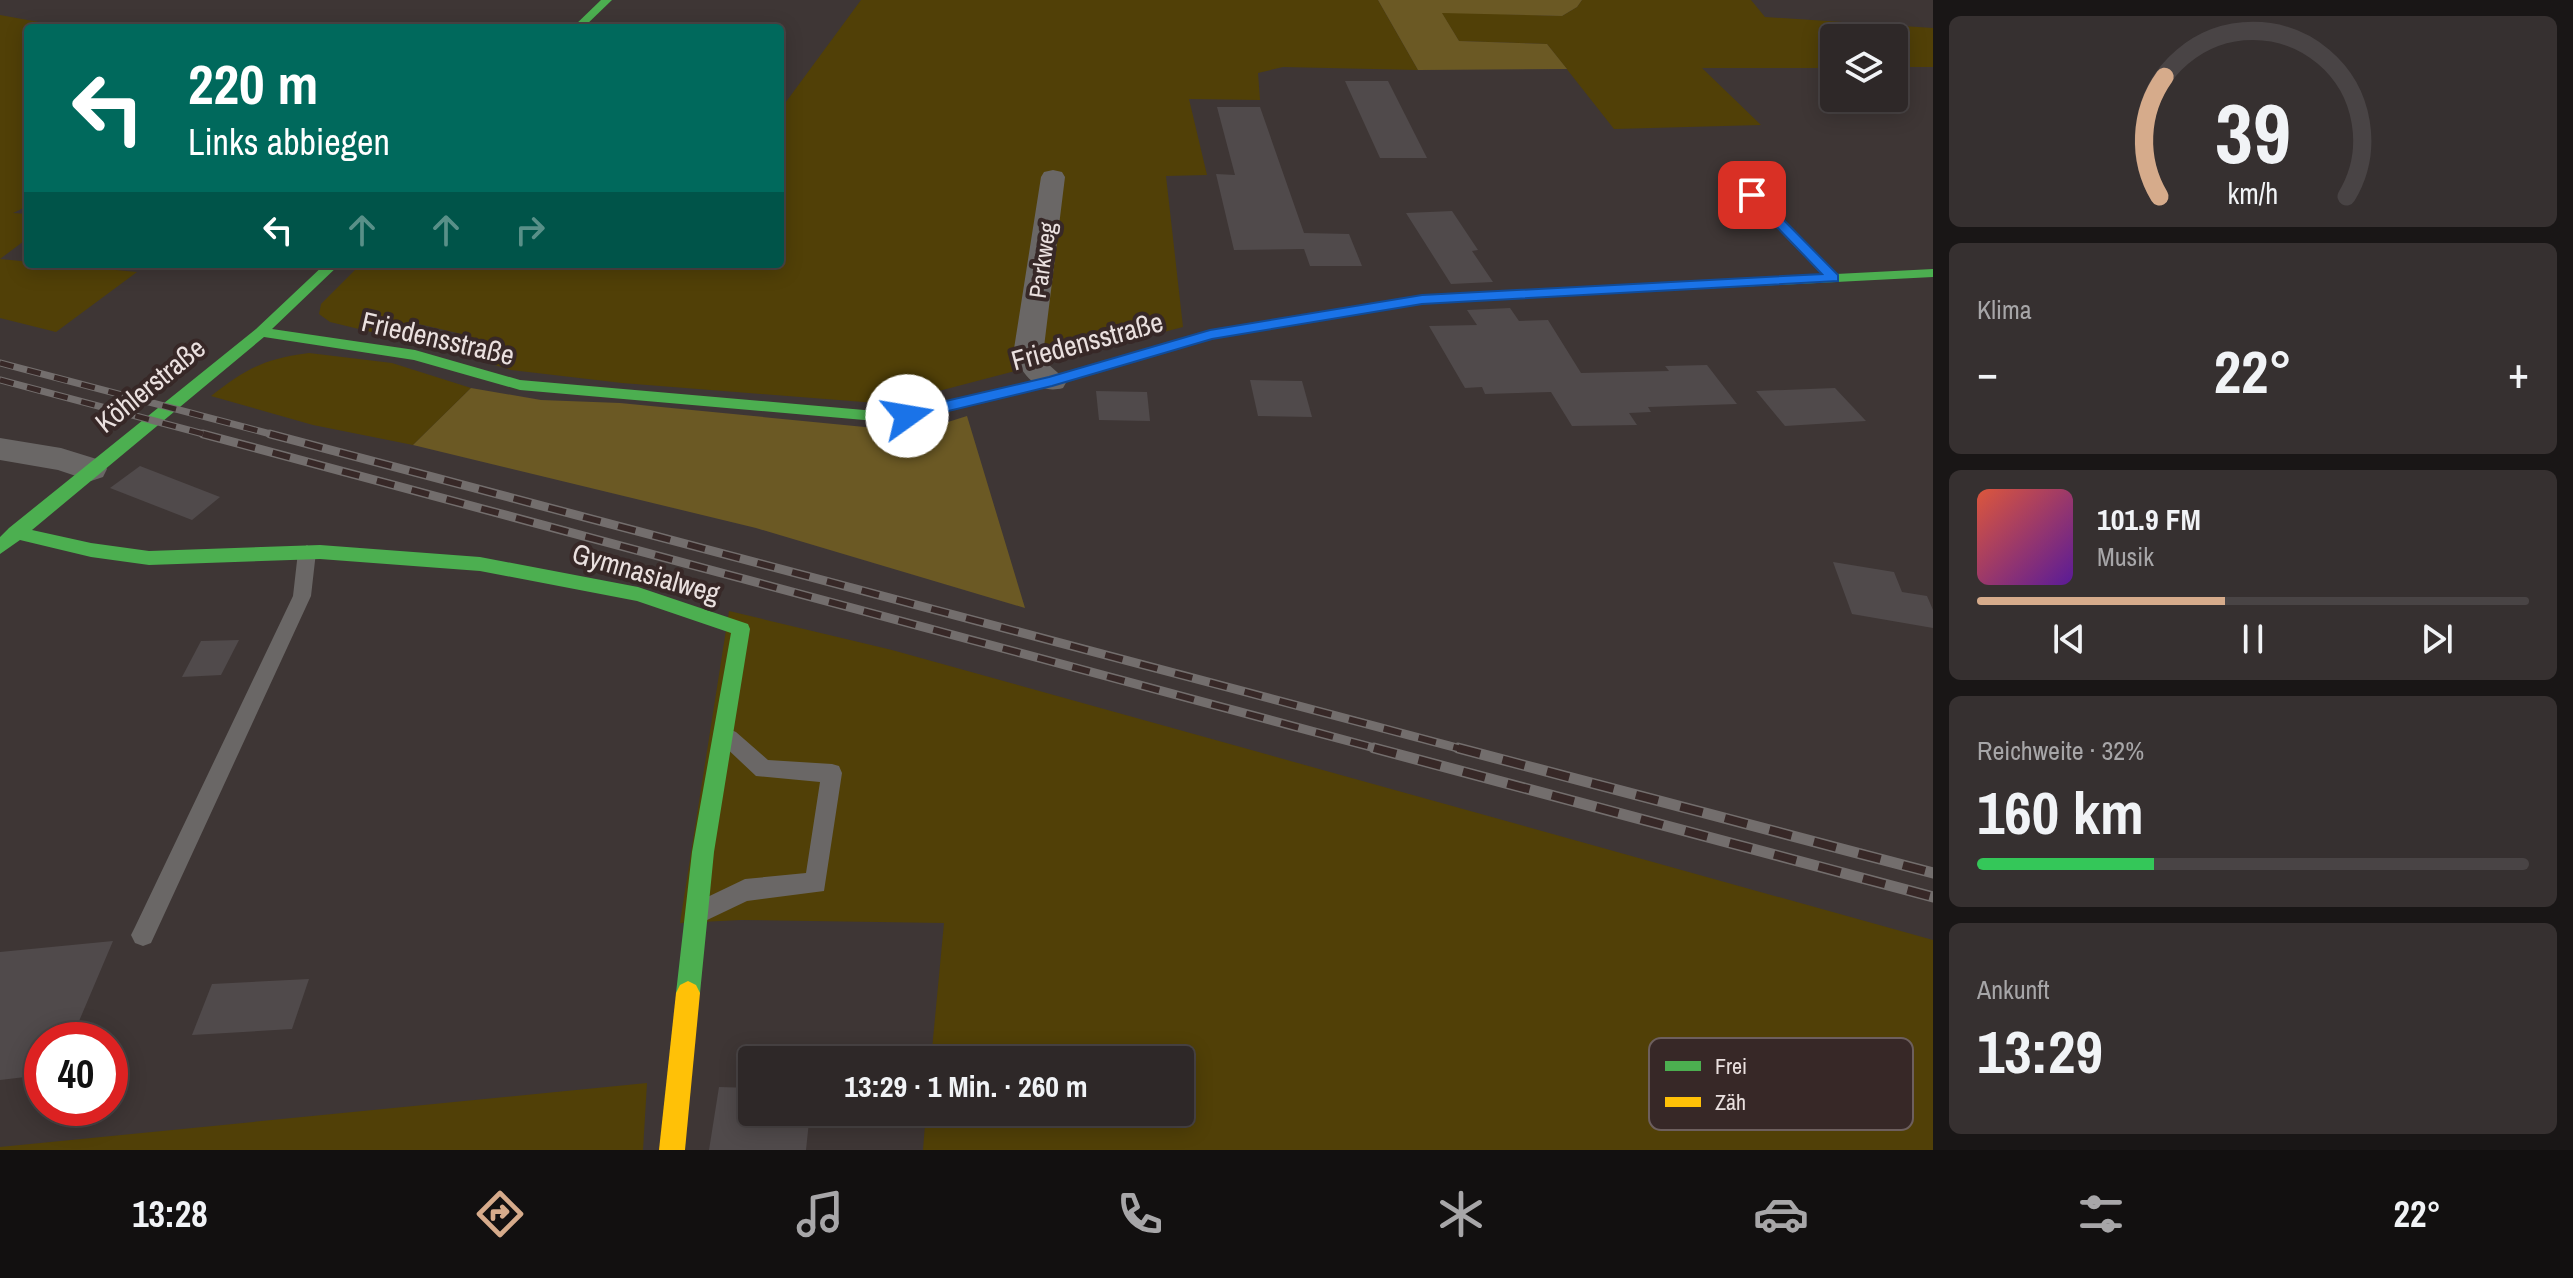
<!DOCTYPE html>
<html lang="de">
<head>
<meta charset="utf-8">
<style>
  body { margin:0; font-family:"Archivo Narrow",sans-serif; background:#363030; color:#f1f3f6; height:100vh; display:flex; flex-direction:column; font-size:30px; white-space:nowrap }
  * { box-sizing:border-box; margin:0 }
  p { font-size:26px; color:#a7a6a8 }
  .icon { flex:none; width:44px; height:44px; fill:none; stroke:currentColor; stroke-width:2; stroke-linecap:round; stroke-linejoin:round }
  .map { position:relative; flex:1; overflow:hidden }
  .details { display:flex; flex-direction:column; gap:16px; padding:16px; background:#191616; width:640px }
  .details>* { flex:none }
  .hud { position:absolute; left:24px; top:24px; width:760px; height:244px; border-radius:8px; box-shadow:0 4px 20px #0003,0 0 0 2px #494445; background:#00695c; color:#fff; overflow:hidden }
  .fabs { position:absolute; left:1820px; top:24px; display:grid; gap:16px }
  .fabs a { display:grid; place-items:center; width:88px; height:88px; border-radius:8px; background:#2e2828; box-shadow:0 4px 20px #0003,0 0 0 2px #494445; font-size:40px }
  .speed { position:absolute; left:24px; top:1022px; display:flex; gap:16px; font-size:40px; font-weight:700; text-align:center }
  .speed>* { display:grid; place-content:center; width:104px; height:104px; border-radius:50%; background:#2e2828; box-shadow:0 4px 20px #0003,0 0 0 2px #494445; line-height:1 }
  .speed .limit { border:12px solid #d22; background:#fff; color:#111 }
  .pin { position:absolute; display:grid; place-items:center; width:68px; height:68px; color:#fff; margin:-34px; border-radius:16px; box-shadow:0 4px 12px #0006 }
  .me { position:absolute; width:88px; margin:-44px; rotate:77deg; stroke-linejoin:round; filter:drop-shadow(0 0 6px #0008) }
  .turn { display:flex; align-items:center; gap:28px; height:168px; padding:0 32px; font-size:36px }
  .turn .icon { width:104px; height:104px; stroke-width:2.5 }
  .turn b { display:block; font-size:56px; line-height:68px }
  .lanes { display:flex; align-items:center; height:76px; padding:0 32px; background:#0003; justify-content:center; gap:40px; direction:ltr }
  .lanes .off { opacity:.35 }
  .big { font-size:60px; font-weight:800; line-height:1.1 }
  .details .card { flex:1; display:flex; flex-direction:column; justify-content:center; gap:12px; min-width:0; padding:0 28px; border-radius:12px; background:#363030 }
  .details .dial { align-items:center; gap:0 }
  .dial svg { height:208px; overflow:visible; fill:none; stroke:#494445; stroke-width:7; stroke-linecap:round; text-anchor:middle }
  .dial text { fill:#f1f3f6; stroke:none }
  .song { display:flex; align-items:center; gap:24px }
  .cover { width:96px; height:96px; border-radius:12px; background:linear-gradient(135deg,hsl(10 70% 55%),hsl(270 70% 35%)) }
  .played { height:8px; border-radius:4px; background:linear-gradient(90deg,#d6ab8b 45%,#494445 45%) }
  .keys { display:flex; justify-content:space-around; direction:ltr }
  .heat { display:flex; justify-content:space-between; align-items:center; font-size:44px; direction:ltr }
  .charge { height:12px; border-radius:6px; background:linear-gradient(90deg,#34c759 32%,#494445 0) }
  .trip { position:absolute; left:738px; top:1046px; width:456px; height:80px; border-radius:8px; background:#2e2828; box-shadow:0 4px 20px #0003,0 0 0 2px #494445; font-weight:800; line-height:80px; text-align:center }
  .tab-bar { display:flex; height:128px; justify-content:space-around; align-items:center; background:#121010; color:#a7a6a8 }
  .tab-bar .icon { width:56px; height:56px }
  .tab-bar .current { color:#d6ab8b }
  .tab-bar b { font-size:36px; color:#f1f3f6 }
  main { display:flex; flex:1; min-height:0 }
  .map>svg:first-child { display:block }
</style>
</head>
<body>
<main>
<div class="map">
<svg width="1933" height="1150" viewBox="0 0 1933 1150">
  <rect width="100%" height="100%" fill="#3e3635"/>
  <!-- green -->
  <g fill="#514007">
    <path d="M861,0H1378L1418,70L1283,67L1258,73L1260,100L1189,99L1207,175L1166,176L1183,327L889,404L622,383L511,370L453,352L466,335L410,322L392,337L330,322L319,314L321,304L361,264H780V110Z"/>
    <path d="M1582,0H1751L1765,17L1933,28V67H1894V38H1834V68H1702L1761,125L1614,129L1547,44L1459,41L1441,12L1562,16L1577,7Z"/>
    <path d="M0,15L72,28H28V206L13,213L28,214V238L0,259Z"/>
    <path d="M0,259L137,272L56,332L0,318Z"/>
    <path d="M309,353L392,363L471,388L413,445L313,425L211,396C247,368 264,359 309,353Z"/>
    <path d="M729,611L892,650L1933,940V1150H923L926,1112H1180V1060H931L944,923L741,920L680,923Z"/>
    <path d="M647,1083L643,1150H0V1147Z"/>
  </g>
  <!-- forest -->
  <g fill="#6b5924">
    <path d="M1378,0H1582L1577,7L1562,16L1442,13L1459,41L1547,44L1567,69L1418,70Z"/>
    <path d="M471,388L541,400L620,403L916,432L967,416L1025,608L756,528L413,445Z"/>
  </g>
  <!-- building -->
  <g fill="#504a4b">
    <path d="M1345,81H1388L1427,158H1380Z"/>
    <path d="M1217,107H1260L1304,233L1349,234L1362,266H1310L1304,249L1234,250L1216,174L1235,175Z"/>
    <path d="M1452,211L1478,250L1472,251L1493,282L1451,284L1406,213Z"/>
    <path d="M1510,308L1519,321L1548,320L1581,373L1669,371L1665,366L1707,365L1737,404L1648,407L1651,412L1629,413L1637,425L1572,426L1551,392L1485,394L1482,387L1465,388L1429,326L1477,325L1467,310Z"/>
    <path d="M1250,380L1302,381L1312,417L1258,416Z"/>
    <path d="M1835,388L1866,421L1785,426L1756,391Z"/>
    <path d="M1096,391L1147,392L1150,421L1099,420Z"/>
    <path d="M140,466L171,478L220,497L192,520L110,488Z"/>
    <path d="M1833,562L1894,572L1902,592L1927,596L1933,610V628L1852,614Z"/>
    <path d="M239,640L221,675L182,677L201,641Z"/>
    <path d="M113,941L71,1040H42V1075L0,1080V952Z"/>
    <path d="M309,979L292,1029L192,1035L212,984Z"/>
    <path d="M719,1087L752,1088V1112H810L806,1150H709Z"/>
  </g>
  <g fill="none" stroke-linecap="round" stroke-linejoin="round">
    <!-- lane -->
    <g fill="#6a6766" fill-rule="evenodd">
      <path d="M1752,191L1756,192L1838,275V281H1828L1748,198L1746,195Z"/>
      <path d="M307,545L316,552L311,596L151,943L143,946L135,943L131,935L135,927L293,596L298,552Z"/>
      <path d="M729,729L736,732L768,760L832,764L839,766L842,773L824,891L747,901L705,921L697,918L694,910L697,902L745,879L806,873L820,782L756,776L722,744L719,738L722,732Z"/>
    </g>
    <!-- street -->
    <g fill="#6a6766" fill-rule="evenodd">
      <path d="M1053,170L1062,172L1065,177L1043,355L1048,364L1067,381L1063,388C1037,395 1024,375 1013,355L1041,177L1044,172Z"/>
      <path d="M0,438L61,448L103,461L107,469L103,477L91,481L58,470L0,460Z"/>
    </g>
    <!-- fast -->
    <g fill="#4caf50" fill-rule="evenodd">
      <path d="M601,0H612L583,28H572Z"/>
      <path d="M325,264H340L272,329L415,350L520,380L887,412L907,411L1050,377L1210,330L1254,323L1261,327L1259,330L1212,339L1057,384L907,421L887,422L520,390L414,360L264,337L32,530L91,543L149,551L320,545L480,557L638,587L748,624L750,629L714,852L700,993L696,1001L688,1005L680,1001L676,993L692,852L731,633L637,601L480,571L320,559L149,565L91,557L20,540L0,554V537L9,528L256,329Z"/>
      <path d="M1933,269V277L1660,291L1653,287L1660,283Z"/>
    </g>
    <!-- slow -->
    <g fill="#ffc107" fill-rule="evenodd">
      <path d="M1660,283L1667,287L1665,290L1422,303L1254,331L1247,327L1254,323L1422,295Z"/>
      <path d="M688,981L696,985L700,993L685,1150H659L676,993L680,985Z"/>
    </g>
    <defs>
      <g id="rail-far2">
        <path d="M0,363L278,436"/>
        <path d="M0,380L211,436"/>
      </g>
      <g id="rail-far1">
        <path d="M203,434L1382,750"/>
        <path d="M270,434L1465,750"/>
      </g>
      <g id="rail">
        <path d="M1374,748L1933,897"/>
        <path d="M1458,748L1933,873"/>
      </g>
    </defs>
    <!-- rail-far2 casing -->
    <use href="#rail-far2" stroke="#736e6d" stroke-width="7"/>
    <!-- rail-far1 casing -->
    <use href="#rail-far1" stroke="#736e6d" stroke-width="9"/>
    <!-- rail casing -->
    <use href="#rail" stroke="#736e6d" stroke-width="11"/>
    <!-- rail-far2 -->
    <use href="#rail-far2" stroke="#372827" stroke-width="5" stroke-dasharray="14" stroke-linecap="butt"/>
    <!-- rail-far1 -->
    <use href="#rail-far1" stroke="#372827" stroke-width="6" stroke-dasharray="18" stroke-linecap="butt"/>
    <!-- rail -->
    <use href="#rail" stroke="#372827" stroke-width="8" stroke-dasharray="23" stroke-linecap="butt"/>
  </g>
  <!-- route -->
  <path fill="#1a73e8" stroke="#114b97" stroke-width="2" d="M1748,192H1756L1838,275V281L1422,304L1212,339L1052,386L907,421L899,416L907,410L1049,377L1210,330L1422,295L1822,274L1748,197Z"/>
  <g text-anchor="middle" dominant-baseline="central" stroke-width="8" stroke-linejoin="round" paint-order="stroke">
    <!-- far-street labels -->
    <g font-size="24" fill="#eae0df" stroke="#372827">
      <text transform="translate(1042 260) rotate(-82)">Parkweg</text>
    </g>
    <!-- street labels -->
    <g font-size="28" fill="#eae0df" stroke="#372827">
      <text transform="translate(438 338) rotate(13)">Friedensstraße</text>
      <text transform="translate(1087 341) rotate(-15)">Friedensstraße</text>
      <text transform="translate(150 385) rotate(-39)">Köhlerstraße</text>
      <text transform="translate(646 573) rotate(16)">Gymnasialweg</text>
    </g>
  </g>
  <!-- legend -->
  <rect x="1649" y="1038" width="264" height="92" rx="12" fill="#372827" stroke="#6d5f5e" stroke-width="2"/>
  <rect x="1665" y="1061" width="36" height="10" fill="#4caf50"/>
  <rect x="1665" y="1097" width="36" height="10" fill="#ffc107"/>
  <g font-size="22" fill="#eae0df">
    <text x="1715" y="1074">Frei</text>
    <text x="1715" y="1110">Zäh</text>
  </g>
</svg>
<div class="fabs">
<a><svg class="icon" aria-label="layers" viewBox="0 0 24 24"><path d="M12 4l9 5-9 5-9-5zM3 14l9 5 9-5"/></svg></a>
</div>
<div class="speed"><div class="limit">40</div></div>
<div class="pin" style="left:1752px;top:195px;background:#d93025"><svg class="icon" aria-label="arrive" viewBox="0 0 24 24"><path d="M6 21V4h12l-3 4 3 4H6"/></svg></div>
<svg class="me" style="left:907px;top:416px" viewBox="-20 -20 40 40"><circle r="19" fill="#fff"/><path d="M0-13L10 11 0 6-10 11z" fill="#1a73e8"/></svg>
<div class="trip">13:29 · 1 Min. · 260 m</div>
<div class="hud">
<div class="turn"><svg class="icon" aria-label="left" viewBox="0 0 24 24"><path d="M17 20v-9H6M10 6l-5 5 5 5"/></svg><div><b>220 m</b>Links abbiegen</div></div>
<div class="lanes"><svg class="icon" aria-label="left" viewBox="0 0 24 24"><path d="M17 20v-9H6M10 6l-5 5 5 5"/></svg><svg class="icon off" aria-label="ahead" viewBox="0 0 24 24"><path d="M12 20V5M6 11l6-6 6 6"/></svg><svg class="icon off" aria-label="ahead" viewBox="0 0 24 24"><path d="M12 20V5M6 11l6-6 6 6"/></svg><svg class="icon off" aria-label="right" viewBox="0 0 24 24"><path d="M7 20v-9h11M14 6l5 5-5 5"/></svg></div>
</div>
</div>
<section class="details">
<div class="card dial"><svg viewBox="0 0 100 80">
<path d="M14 69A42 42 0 1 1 86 69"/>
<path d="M14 69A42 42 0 0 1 16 23" stroke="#d6ab8b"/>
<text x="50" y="56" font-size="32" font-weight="700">39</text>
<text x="50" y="72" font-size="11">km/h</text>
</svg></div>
<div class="card"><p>Klima</p>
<div class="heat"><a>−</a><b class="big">22°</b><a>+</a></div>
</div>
<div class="card">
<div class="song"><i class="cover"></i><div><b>101.9 FM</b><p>Musik</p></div></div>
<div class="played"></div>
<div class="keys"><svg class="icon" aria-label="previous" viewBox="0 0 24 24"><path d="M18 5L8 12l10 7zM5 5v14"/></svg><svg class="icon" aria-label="pause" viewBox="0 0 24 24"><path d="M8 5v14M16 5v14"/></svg><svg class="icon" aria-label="next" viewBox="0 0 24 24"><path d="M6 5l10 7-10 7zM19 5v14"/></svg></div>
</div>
<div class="card"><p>Reichweite · 32%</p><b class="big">160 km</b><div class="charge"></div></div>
<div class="card"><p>Ankunft</p><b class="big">13:29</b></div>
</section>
</main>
<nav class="tab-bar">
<b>13:28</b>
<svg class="icon current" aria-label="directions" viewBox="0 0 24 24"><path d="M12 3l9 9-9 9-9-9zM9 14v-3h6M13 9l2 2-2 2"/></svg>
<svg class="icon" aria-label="music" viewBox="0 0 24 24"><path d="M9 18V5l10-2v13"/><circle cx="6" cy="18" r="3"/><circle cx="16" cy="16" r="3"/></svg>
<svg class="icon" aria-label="phone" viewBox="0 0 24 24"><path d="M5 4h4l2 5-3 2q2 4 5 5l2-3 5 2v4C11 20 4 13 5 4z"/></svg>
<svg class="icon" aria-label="climate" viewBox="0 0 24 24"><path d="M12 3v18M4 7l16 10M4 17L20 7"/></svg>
<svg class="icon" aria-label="car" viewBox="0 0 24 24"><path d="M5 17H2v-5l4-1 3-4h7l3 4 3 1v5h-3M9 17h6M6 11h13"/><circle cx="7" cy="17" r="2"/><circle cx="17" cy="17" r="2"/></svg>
<svg class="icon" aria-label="filters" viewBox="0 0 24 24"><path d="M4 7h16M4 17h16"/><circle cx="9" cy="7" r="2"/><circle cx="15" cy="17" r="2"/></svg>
<b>22°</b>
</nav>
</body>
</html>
